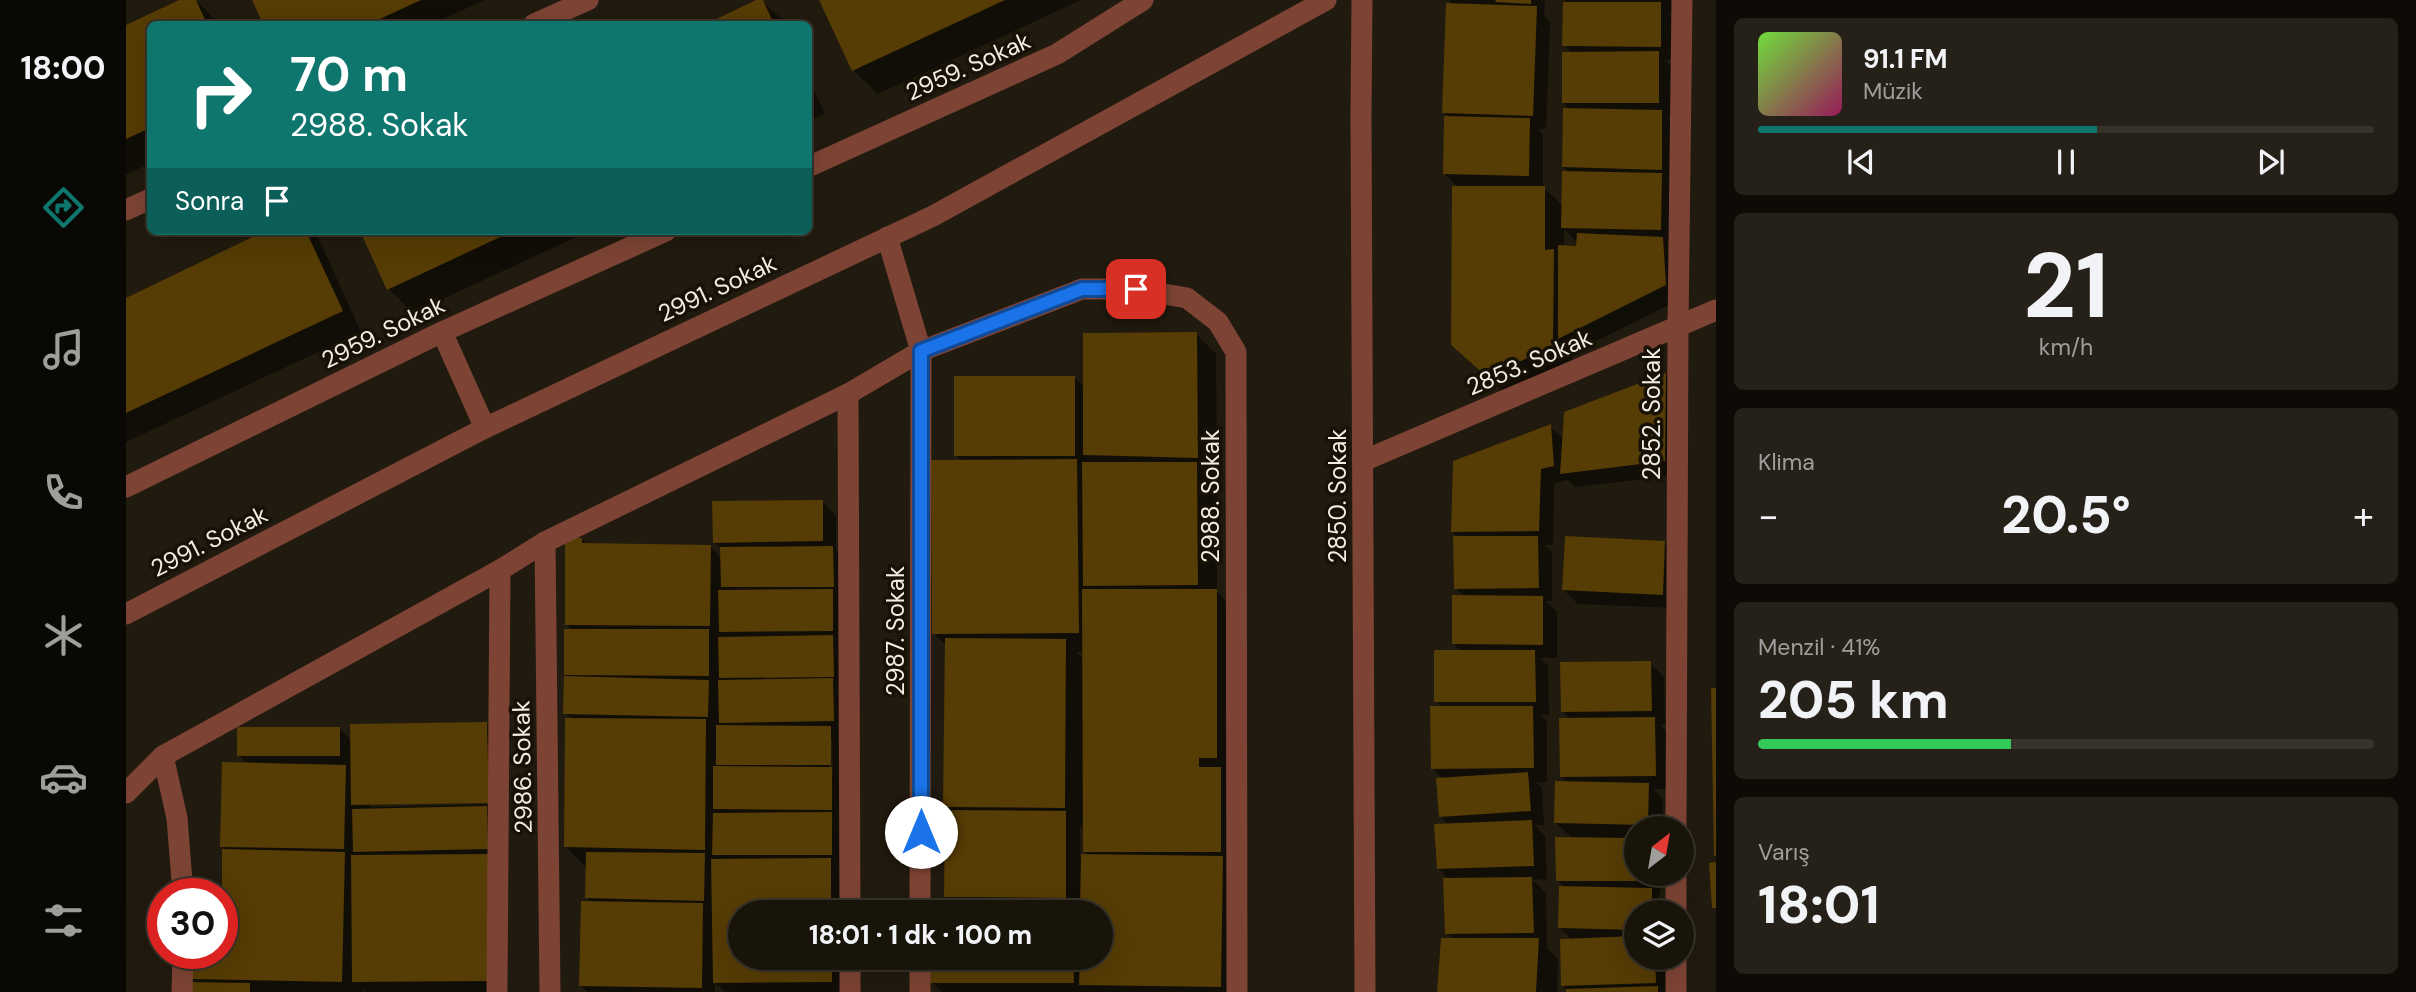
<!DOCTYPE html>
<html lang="tr">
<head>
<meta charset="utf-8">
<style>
  body { margin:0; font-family:"DM Sans",sans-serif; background:#262118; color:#f1f3f6; height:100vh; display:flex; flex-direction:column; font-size:26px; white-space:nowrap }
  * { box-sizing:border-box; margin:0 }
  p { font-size:23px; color:#9f9e9c }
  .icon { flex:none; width:38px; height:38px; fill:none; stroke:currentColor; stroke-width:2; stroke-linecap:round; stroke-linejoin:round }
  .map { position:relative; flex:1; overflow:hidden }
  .drawer { display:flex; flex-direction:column; gap:18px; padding:18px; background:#0e0b06; width:700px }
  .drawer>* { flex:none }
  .hud { position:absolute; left:21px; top:21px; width:665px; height:214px; border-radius:10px; box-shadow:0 7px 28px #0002,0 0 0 2px #37332b; background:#0f766e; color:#fff; overflow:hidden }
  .needle { width:46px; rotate:31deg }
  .buttons { position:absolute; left:1498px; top:816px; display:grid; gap:14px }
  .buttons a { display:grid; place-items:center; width:70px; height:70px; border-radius:50%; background:#19140a; box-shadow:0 7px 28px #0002,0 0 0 2px #37332b; font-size:35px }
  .speed { position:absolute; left:21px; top:878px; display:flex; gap:14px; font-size:35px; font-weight:700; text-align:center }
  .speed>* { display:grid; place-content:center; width:91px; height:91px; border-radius:50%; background:#19140a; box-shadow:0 7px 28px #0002,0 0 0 2px #37332b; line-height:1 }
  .speed .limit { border:10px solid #d22; background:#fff; color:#111 }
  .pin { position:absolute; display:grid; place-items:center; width:60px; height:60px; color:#fff; margin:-30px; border-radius:14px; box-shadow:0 4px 10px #0006 }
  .me { position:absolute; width:77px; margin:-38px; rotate:0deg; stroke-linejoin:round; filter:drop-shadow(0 0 5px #0008) }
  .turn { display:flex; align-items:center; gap:24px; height:147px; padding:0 28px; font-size:32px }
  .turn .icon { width:91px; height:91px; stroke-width:2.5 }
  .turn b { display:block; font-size:49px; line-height:60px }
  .then { display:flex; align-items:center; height:66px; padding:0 28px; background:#0003; gap:14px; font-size:26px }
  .big { font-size:52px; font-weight:800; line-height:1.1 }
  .drawer .card { flex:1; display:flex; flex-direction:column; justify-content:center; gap:10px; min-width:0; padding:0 24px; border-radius:10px; background:#262118 }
  .drawer .dial { align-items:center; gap:0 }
  .dial b { font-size:91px; line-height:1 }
  .song { display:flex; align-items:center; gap:21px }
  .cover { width:84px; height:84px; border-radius:10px; background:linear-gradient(135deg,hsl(100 70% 55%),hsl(330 70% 35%)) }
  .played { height:7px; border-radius:4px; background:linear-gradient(90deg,#0f766e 55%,#37332b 55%) }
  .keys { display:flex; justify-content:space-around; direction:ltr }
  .heat { display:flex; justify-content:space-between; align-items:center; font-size:38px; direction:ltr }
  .charge { height:10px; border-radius:5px; background:linear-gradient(90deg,#34c759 41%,#37332b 0) }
  .trip { position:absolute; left:602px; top:900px; width:385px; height:70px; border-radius:35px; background:#19140a; box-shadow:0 7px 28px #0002,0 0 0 2px #37332b; font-weight:800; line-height:70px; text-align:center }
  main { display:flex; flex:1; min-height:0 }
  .tab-bar { display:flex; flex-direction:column; width:126px; justify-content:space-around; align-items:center; background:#0a0804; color:#9f9e9c }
  .tab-bar .icon { width:49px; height:49px }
  .tab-bar .current { color:#0f766e }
  .tab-bar b { font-size:32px; color:#f1f3f6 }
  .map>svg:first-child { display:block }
</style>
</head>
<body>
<main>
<nav class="tab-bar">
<b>18:00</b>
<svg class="icon current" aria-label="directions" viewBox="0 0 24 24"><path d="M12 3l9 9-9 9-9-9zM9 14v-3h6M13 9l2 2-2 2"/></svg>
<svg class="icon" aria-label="music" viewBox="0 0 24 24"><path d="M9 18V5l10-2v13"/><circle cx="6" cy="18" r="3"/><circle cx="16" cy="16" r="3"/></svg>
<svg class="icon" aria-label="phone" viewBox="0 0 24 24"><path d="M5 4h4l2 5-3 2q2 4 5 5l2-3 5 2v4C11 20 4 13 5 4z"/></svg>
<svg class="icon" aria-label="climate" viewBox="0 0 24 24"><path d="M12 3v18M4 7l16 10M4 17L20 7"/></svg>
<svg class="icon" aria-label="car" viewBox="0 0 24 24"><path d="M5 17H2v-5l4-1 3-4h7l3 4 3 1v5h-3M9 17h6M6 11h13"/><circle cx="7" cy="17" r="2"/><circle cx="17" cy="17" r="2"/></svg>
<svg class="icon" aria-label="filters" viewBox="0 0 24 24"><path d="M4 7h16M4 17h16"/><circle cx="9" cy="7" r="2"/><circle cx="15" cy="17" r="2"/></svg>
</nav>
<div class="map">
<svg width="1590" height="992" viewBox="0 0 1590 992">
  <rect width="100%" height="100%" fill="#211a0e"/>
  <!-- shadow -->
  <g fill="#0007" fill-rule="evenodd">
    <path d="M57,0H70L93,24H24V163L0,175V27Z"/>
    <path d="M128,0H359L306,24H139Z"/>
    <path d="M634,0L656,19L658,24H584Z"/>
    <path d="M695,0H955L752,94L727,70Z"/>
    <path d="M1323,0H1419L1418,16L1424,22L1420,129H1412L1417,134V187L1437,206L1444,173L1437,167L1444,110L1437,103L1446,53L1438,45L1442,4L1439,0H1555V13H1543L1548,18V60H1539L1547,67V117H1541L1550,126L1549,243H1541L1550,253L1553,300L1446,353V367L1381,395L1327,345L1332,187L1318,173L1325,118L1318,112L1328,5ZM1438,229L1451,242L1452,248L1438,247Z"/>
    <path d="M682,78L699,114L682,121Z"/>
    <path d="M143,231H186L192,237L235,332L0,442V299Z"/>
    <path d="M236,231H463L287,313L263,289Z"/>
    <path d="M1070,334L1090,354L1091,477H1084L1091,483V592L1115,616V992H816L806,982V957H975V912H805L825,901L820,896L825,812L819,806L821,646L808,634L836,461L830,455L948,377L959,388ZM951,652H958V660ZM954,827L959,828V852L963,856H954Z"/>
    <path d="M1540,375L1553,388L1552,475L1449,487L1442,480L1428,483L1427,545H1418L1426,552V601H1420L1431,612V658H1414L1422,666L1423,715H1414L1421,722V782H1410L1416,788L1418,825H1409L1419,836L1421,879L1406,880L1420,893L1421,948L1432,959L1431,992H1313L1327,939L1321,933L1324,880L1312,868L1323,825L1315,816L1317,779L1306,768L1317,708L1310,701L1336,652L1327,643L1339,597L1330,588L1333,538L1326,531L1424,426L1438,440Z"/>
    <path d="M696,501L710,516V551L721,562V735H711L718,742L719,868H712L724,880V912H614V957H725V992H599L589,983V992H461L455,985L466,903L461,898L460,867L440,847L446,719L439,713L440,631H447L440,624L456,540L460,545L584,546L596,559V549L589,543ZM703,739H706L707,774H703Z"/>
    <path d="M1539,543L1553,557L1550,608L1452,604L1438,590Z"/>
    <path d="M1524,663L1538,677L1539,724L1534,725L1542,733L1543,789H1527L1537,799L1536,828H1510V873H1534V895H1531L1539,903V912H1510V957H1542L1543,992H1442L1437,985L1446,940L1433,927L1440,888L1431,880L1447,839L1430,823L1442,783L1435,777L1444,719L1436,711Z"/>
    <path d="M360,724L380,744L382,992H239L236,989V992H67L71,984L65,978L66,954H96L101,851L96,846L122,764L113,755L213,728L226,741ZM371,801V804L244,807V803Z"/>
  </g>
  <!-- building -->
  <g fill="#563c05">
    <path d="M53,0H70L81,24H24V128L0,139V25Z"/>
    <path d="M126,0H295L243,24H137Z"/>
    <path d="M630,0H637L648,24H580Z"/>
    <path d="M693,0H879L726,71Z"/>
    <path d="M1370,0H1405V4L1369,2Z"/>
    <path d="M1437,2H1535V47L1436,46Z"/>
    <path d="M1320,3L1411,6L1407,116L1316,113Z"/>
    <path d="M1533,51V103H1436V52Z"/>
    <path d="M1437,108L1536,110V170L1436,167Z"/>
    <path d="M1318,116L1404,118L1403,176L1317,174Z"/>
    <path d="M1436,171L1536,173L1535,230L1435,228Z"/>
    <path d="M1326,186H1419V250L1428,249L1427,347L1360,376L1325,345Z"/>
    <path d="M139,231H180L217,311L0,413V298Z"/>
    <path d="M234,231H387L261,290Z"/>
    <path d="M1451,233L1537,237L1540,285L1432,339V245L1450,246Z"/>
    <path d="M1071,332L1072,458L957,455V333Z"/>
    <path d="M1540,373L1539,461L1434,474L1438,412Z"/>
    <rect x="828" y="376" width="121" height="80"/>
    <path d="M1425,424L1428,466L1415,469L1413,531L1325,532L1327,461Z"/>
    <path d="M951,459L953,633L806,634L805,460Z"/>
    <path d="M956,462H1071L1072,585L957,586Z"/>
    <path d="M697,500V541L587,543L586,501Z"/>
    <path d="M1327,536H1412L1413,588L1328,589Z"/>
    <path d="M1439,536L1539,541L1537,595L1436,590Z"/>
    <path d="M439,538H456V543L585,545L584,626L439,625Z"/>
    <path d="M707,546L708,587H595L594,547Z"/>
    <path d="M707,589V631L593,632L592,590Z"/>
    <path d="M956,589H1091V758H1073V767H1095V852H957Z"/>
    <path d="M1326,595L1417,596V645L1326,644Z"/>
    <path d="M438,629H583V676L438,675Z"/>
    <path d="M707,635L708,677L593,678L592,637Z"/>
    <path d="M819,638L940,639L939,808L817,807Z"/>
    <path d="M1308,650H1409L1410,702H1308Z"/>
    <path d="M1525,661L1526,711L1435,712L1434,662Z"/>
    <path d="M438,676L583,680L582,717L437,714Z"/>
    <path d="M707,678L708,721L593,723L592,680Z"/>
    <path d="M1585,688H1590V856H1588Z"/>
    <path d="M1304,706H1407L1408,768L1305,769Z"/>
    <path d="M1529,717L1530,776L1434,777L1433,718Z"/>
    <path d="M439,718L580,719L579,850L438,847Z"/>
    <path d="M361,722L363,803L225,805L224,724Z"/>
    <path d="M590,725L705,726V765H590Z"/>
    <rect x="111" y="727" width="103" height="29"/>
    <path d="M96,762L220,765L218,849L94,847Z"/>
    <path d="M587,766L706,767V810L587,809Z"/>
    <path d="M1402,772L1405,811L1313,817L1310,778Z"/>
    <path d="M1429,781L1523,783L1522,825L1428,823Z"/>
    <path d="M361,806L362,849L227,852L226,809Z"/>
    <path d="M819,810L940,811V898L818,897Z"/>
    <path d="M706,812V855H586L587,813Z"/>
    <path d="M1406,820L1408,866L1311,869L1308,824Z"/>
    <path d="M1429,837L1510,838V873H1520V881H1430Z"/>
    <path d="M96,849L219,852L216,982L63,979L64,954H96Z"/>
    <path d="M460,852L579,853L578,901L459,898Z"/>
    <path d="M362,854V981L226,982L225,855Z"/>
    <path d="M955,854L1097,856L1095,987L953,985L954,957H975V912H954Z"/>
    <path d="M705,858V912H614V957H706V982L587,983L585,859Z"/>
    <path d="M1590,862V908H1586L1583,863Z"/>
    <path d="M1406,877L1408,933L1319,934L1317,878Z"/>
    <path d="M1433,886L1526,888V912H1510V930L1432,928Z"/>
    <path d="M803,899H946L947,912H803Z"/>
    <path d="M455,901L577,903L576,988L453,986Z"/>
    <path d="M1510,936V957H1529L1530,983L1435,986L1434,939Z"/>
    <path d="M1315,938H1413L1410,992H1311Z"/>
    <path d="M804,957H947L948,983H804Z"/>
    <path d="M65,982L124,983V992H65Z"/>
    <path d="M1532,986V992H1440V989Z"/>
  </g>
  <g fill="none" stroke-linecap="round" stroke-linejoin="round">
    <!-- minor -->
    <g stroke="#7d4435" stroke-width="21">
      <path d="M1236,0L1235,115L1239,992"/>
      <path d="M408,24L462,0"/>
      <path d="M682,167L931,54L1017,0"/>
      <path d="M0,210L24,199"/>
      <path d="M761,237L795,351L794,912"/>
      <path d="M316,332L359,428"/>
      <path d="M722,394L724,912"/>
      <path d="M1237,461L1590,310"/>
      <path d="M0,487L316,332L540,231"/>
      <path d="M419,542L424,992"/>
      <path d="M0,614L359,428L807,216L1200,0"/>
      <path d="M37,756L51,818L57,894"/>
      <path d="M0,793L37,756L374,570L419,542L722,394L795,351L956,289H1010L1061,298L1092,322L1110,352L1111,992"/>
      <path d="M1550,828L1552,327L1556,0"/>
      <path d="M1550,912V873"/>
      <path d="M724,957V992"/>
      <path d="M56,992L57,954"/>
      <path d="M371,992L374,570"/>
      <path d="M794,992V957"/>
      <path d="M1550,992V957"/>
    </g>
  </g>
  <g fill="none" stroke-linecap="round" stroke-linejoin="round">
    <defs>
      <path id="route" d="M795,832V351L956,289H1010"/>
    </defs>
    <!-- route casing -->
    <use href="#route" stroke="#114b97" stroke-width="18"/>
    <!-- route -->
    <use href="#route" stroke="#1a73e8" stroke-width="12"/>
  </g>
  <g text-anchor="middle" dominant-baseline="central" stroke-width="7" stroke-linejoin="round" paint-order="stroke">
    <!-- street labels -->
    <g font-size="24" fill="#f2ede5" stroke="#181106">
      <text transform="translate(842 66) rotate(-24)">2959. Sokak</text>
      <text transform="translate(591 288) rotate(-25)">2991. Sokak</text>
      <text transform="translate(257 332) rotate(-26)">2959. Sokak</text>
      <text transform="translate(1403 362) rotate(-23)">2853. Sokak</text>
      <text transform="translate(1525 414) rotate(-90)">2852. Sokak</text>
      <text transform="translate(1084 496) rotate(-90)">2988. Sokak</text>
      <text transform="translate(1211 496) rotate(-90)">2850. Sokak</text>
      <text transform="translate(83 541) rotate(-27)">2991. Sokak</text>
      <text transform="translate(769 631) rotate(-90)">2987. Sokak</text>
      <text transform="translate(396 767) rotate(-91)">2986. Sokak</text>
    </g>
  </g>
</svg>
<div class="buttons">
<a><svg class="needle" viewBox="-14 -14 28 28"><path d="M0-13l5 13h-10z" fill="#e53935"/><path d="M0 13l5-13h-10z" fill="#9f9e9c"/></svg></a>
<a><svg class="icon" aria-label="layers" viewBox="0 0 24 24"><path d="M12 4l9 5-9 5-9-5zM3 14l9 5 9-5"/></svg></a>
</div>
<div class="speed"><div class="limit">30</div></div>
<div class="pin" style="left:1010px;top:289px;background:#d93025"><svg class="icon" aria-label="arrive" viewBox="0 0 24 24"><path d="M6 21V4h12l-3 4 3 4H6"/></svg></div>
<svg class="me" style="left:795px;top:832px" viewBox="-20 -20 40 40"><circle r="19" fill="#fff"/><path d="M0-13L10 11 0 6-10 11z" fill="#1a73e8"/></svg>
<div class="trip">18:01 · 1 dk · 100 m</div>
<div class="hud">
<div class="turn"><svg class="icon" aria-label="right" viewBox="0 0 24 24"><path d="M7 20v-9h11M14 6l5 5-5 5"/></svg><div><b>70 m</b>2988. Sokak</div></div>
<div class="then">Sonra<svg class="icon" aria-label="arrive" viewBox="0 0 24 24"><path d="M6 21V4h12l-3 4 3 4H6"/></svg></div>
</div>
</div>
<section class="drawer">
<div class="card">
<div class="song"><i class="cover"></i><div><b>91.1 FM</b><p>Müzik</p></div></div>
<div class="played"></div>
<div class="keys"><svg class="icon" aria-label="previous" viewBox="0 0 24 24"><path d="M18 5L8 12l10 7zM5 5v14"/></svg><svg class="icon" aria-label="pause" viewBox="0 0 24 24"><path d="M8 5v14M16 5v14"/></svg><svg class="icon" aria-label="next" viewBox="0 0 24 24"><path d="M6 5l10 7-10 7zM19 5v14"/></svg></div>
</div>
<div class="card dial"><b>21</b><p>km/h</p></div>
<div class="card"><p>Klima</p>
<div class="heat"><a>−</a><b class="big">20.5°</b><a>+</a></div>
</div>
<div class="card"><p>Menzil · 41%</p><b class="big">205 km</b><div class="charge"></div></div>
<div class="card"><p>Varış</p><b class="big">18:01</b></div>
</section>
</main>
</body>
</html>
